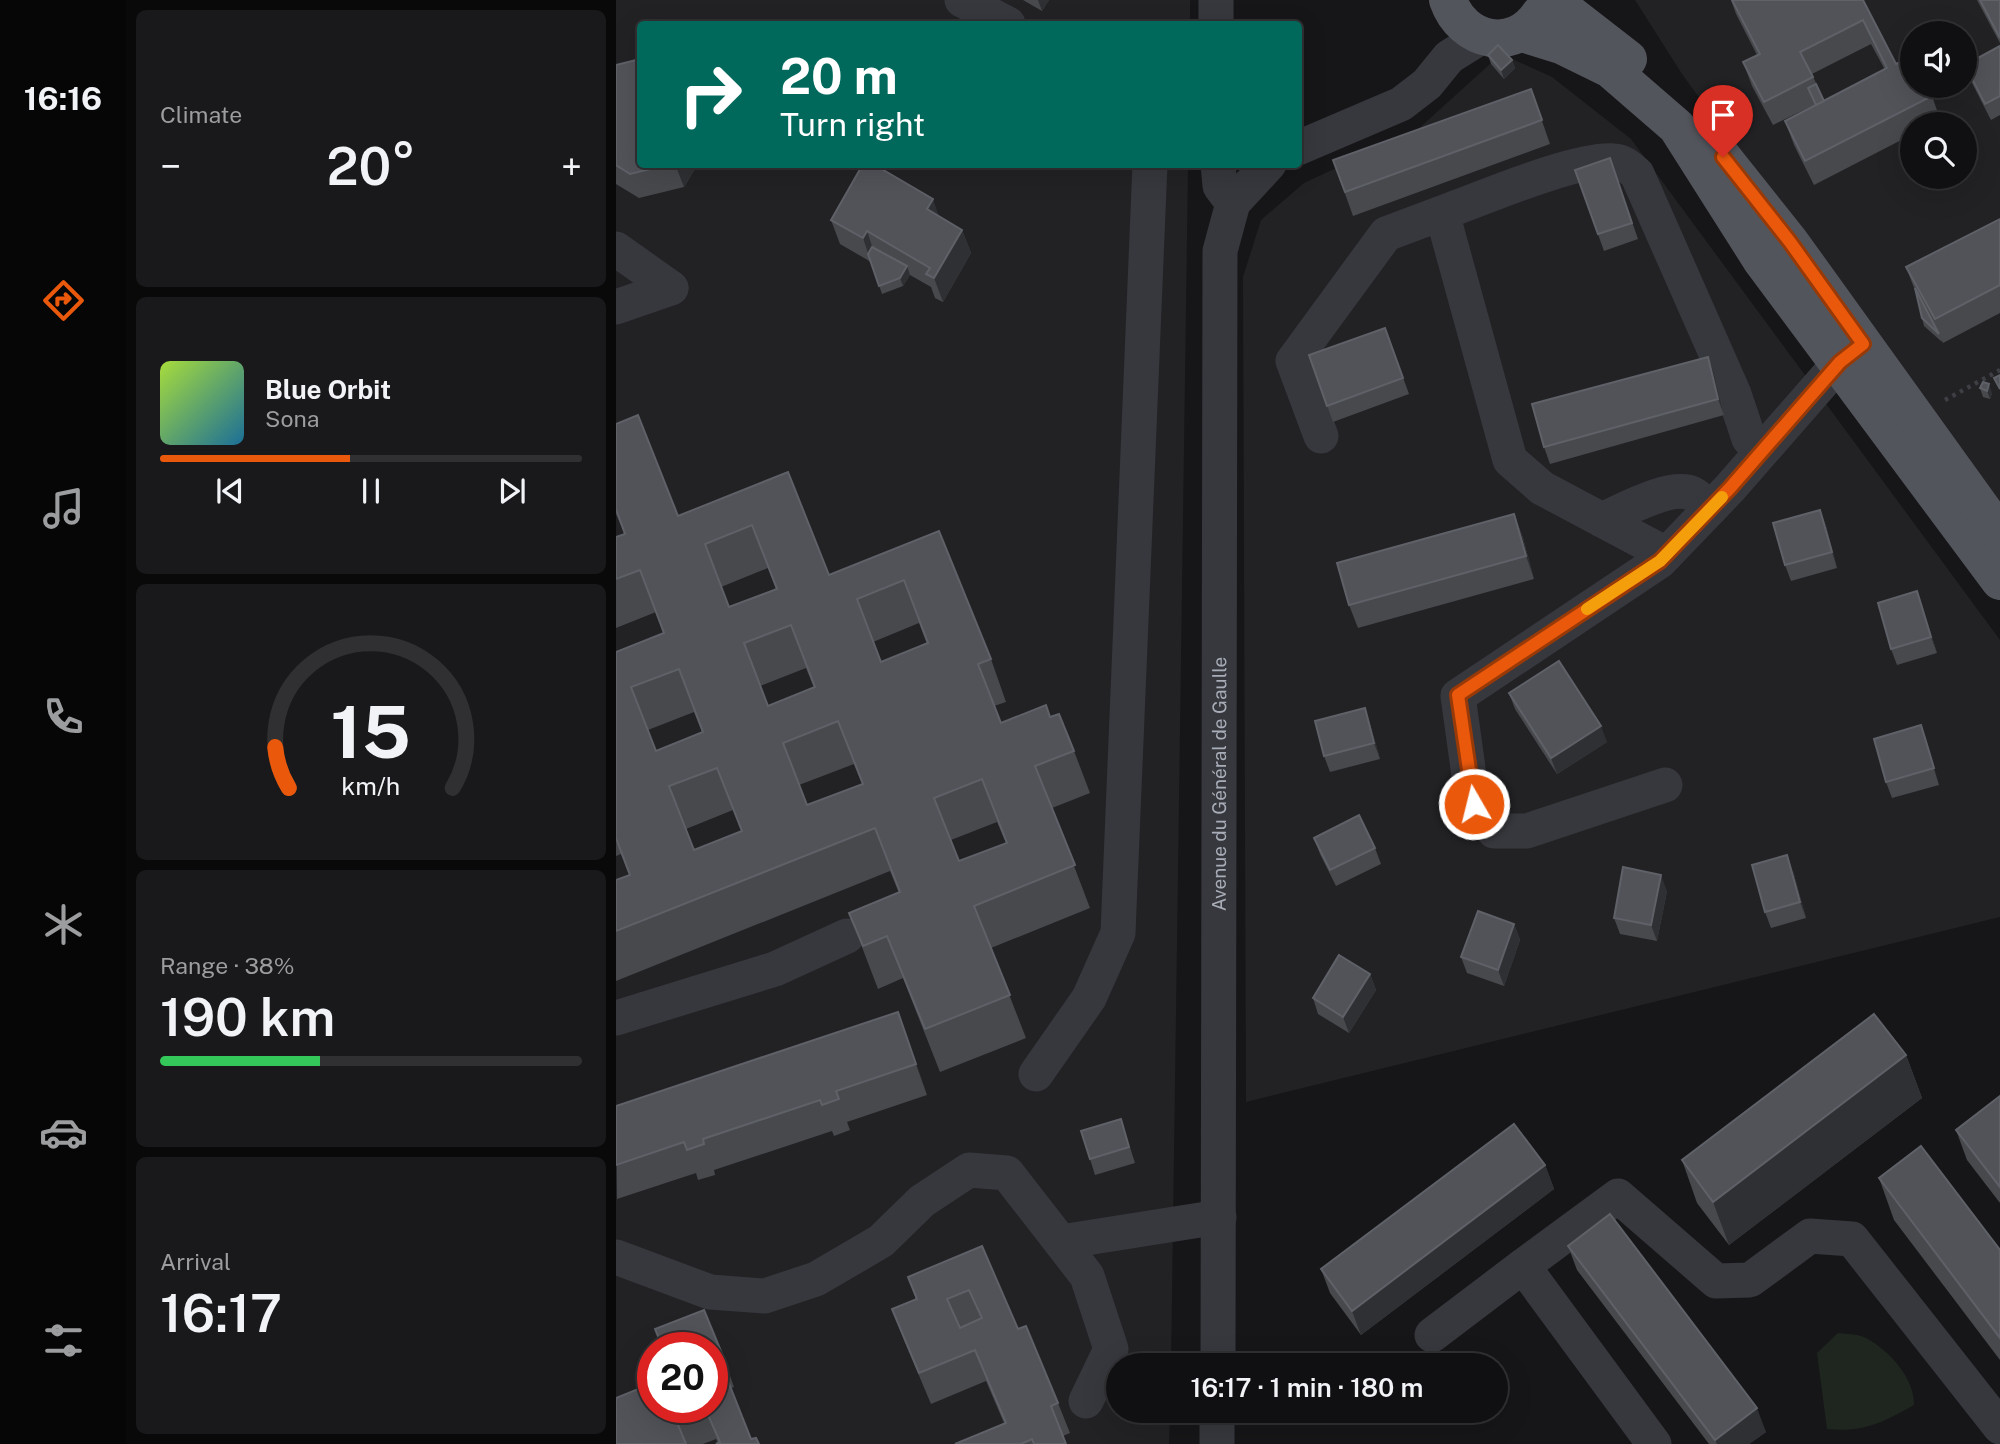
<!DOCTYPE html>
<html lang="en">
<head>
<meta charset="utf-8">
<style>
  body { margin:0; font-family:"Public Sans",sans-serif; background:#19191b; color:#f1f3f6; height:100vh; display:flex; flex-direction:column; font-size:26px; white-space:nowrap }
  * { box-sizing:border-box; margin:0 }
  p { font-size:23px; color:#9c9d9f }
  .icon { flex:none; width:38px; height:38px; fill:none; stroke:currentColor; stroke-width:2; stroke-linecap:round; stroke-linejoin:round }
  .map { position:relative; flex:1; overflow:hidden }
  .sheet { display:flex; flex-direction:column; gap:10px; padding:10px; background:#09090a; width:490px }
  .sheet>* { flex:none }
  .banner { position:absolute; left:21px; top:21px; width:665px; height:147px; border-radius:7px; box-shadow:0 7px 28px #0002,0 0 0 2px #303032; background:#00695c; color:#fff; overflow:hidden }
  .controls { position:absolute; left:1284px; top:21px; display:grid; gap:14px }
  .controls a { display:grid; place-items:center; width:77px; height:77px; border-radius:50%; background:#101012; box-shadow:0 7px 28px #0002,0 0 0 2px #303032; font-size:35px }
  .speed { position:absolute; left:21px; top:1332px; display:flex; gap:14px; font-size:35px; font-weight:700; text-align:center }
  .speed>* { display:grid; place-content:center; width:91px; height:91px; border-radius:50%; background:#101012; box-shadow:0 7px 28px #0002,0 0 0 2px #303032; line-height:1 }
  .speed .limit { border:10px solid #d22; background:#fff; color:#111 }
  .pin { position:absolute; display:grid; place-items:center; width:60px; height:60px; color:#fff; margin:-72px -30px; border-radius:50% 50% 50% 0; rotate:-45deg; box-shadow:0 0 7px #0007 }
  .pin .icon { rotate:45deg }
  .me { position:absolute; width:77px; margin:-38px; rotate:352deg; stroke-linejoin:round; filter:drop-shadow(0 0 5px #0008) }
  .turn { display:flex; align-items:center; gap:24px; height:147px; padding:0 28px; font-size:32px }
  .turn .icon { width:91px; height:91px; stroke-width:2.5 }
  .turn b { display:block; font-size:49px; line-height:60px }
  .big { font-size:52px; font-weight:600; line-height:1.1 }
  .sheet .tile { flex:1; display:flex; flex-direction:column; justify-content:center; gap:10px; min-width:0; padding:0 24px; border-radius:10px; background:#19191b }
  .sheet .dial { align-items:center; gap:0 }
  .dial svg { height:182px; overflow:visible; fill:none; stroke:#303032; stroke-width:7; stroke-linecap:round; text-anchor:middle }
  .dial text { fill:#f1f3f6; stroke:none }
  .song { display:flex; align-items:center; gap:21px }
  .cover { width:84px; height:84px; border-radius:10px; background:linear-gradient(135deg,hsl(80 70% 55%),hsl(200 70% 35%)) }
  .played { height:7px; border-radius:4px; background:linear-gradient(90deg,#ea580c 45%,#303032 45%) }
  .keys { display:flex; justify-content:space-around; direction:ltr }
  .heat { display:flex; justify-content:space-between; align-items:center; font-size:38px; direction:ltr }
  .charge { height:10px; border-radius:5px; background:linear-gradient(90deg,#34c759 38%,#303032 0) }
  .trip { position:absolute; left:490px; top:1353px; width:402px; height:70px; border-radius:35px; background:#101012; box-shadow:0 7px 28px #0002,0 0 0 2px #303032; font-weight:600; line-height:70px; text-align:center }
  main { display:flex; flex:1; min-height:0 }
  .menu { display:flex; flex-direction:column; width:126px; justify-content:space-around; align-items:center; background:#060607; color:#9c9d9f }
  .menu .icon { width:49px; height:49px }
  .menu .selected { color:#ea580c }
  .menu b { font-size:32px; color:#f1f3f6 }
  .map>svg:first-child { display:block }
</style>
</head>
<body>
<main>
<nav class="menu">
<b>16:16</b>
<svg class="icon selected" aria-label="directions" viewBox="0 0 24 24"><path d="M12 3l9 9-9 9-9-9zM9 14v-3h6M13 9l2 2-2 2"/></svg>
<svg class="icon" aria-label="music" viewBox="0 0 24 24"><path d="M9 18V5l10-2v13"/><circle cx="6" cy="18" r="3"/><circle cx="16" cy="16" r="3"/></svg>
<svg class="icon" aria-label="phone" viewBox="0 0 24 24"><path d="M5 4h4l2 5-3 2q2 4 5 5l2-3 5 2v4C11 20 4 13 5 4z"/></svg>
<svg class="icon" aria-label="climate" viewBox="0 0 24 24"><path d="M12 3v18M4 7l16 10M4 17L20 7"/></svg>
<svg class="icon" aria-label="car" viewBox="0 0 24 24"><path d="M5 17H2v-5l4-1 3-4h7l3 4 3 1v5h-3M9 17h6M6 11h13"/><circle cx="7" cy="17" r="2"/><circle cx="17" cy="17" r="2"/></svg>
<svg class="icon" aria-label="filters" viewBox="0 0 24 24"><path d="M4 7h16M4 17h16"/><circle cx="9" cy="7" r="2"/><circle cx="15" cy="17" r="2"/></svg>
</nav>
<section class="sheet">
<div class="tile"><p>Climate</p>
<div class="heat"><a>−</a><b class="big">20°</b><a>+</a></div>
</div>
<div class="tile">
<div class="song"><i class="cover"></i><div><b>Blue Orbit</b><p>Sona</p></div></div>
<div class="played"></div>
<div class="keys"><svg class="icon" aria-label="previous" viewBox="0 0 24 24"><path d="M18 5L8 12l10 7zM5 5v14"/></svg><svg class="icon" aria-label="pause" viewBox="0 0 24 24"><path d="M8 5v14M16 5v14"/></svg><svg class="icon" aria-label="next" viewBox="0 0 24 24"><path d="M6 5l10 7-10 7zM19 5v14"/></svg></div>
</div>
<div class="tile dial"><svg viewBox="0 0 100 80">
<path d="M14 69A42 42 0 1 1 86 69"/>
<path d="M14 69A42 42 0 0 1 8 51" stroke="#ea580c"/>
<text x="50" y="56" font-size="32" font-weight="700">15</text>
<text x="50" y="72" font-size="11">km/h</text>
</svg></div>
<div class="tile"><p>Range · 38%</p><b class="big">190 km</b><div class="charge"></div></div>
<div class="tile"><p>Arrival</p><b class="big">16:17</b></div>
</section>
<div class="map">
<svg width="1384" height="1444" viewBox="0 0 1384 1444">
  <rect width="100%" height="100%" fill="#161618"/>
  <!-- built -->
  <g fill="#222225" fill-rule="evenodd">
    <path d="M0,0H574V24H24V164L572,165L555,1365H502V1410L554,1411L553,1444H0ZM37,1348H96V1407H37Z"/>
    <path d="M1019,0H1384V514L1066,74ZM1297,33H1349V86H1297ZM1297,124H1349V177H1297Z"/>
    <path d="M885,54L936,77L1015,139L1384,640V917L630,1102L627,277L645,220L688,183L800,131Z"/>
  </g>
  <!-- green -->
  <path fill="#1e261f" d="M1222,1333C1231,1334 1243,1334 1250,1338C1273,1350 1299,1379 1298,1405C1268,1422 1247,1433 1211,1429L1201,1353Z"/>
  <g fill="none" stroke-linecap="round" stroke-linejoin="round">
    <!-- path -->
    <path stroke="#3d3f44" stroke-width="4.5" stroke-dasharray="3.5 5" stroke-linecap="butt" d="M1329,400L1384,370"/>
    <!-- minor -->
    <g stroke="#37383d" stroke-width="35">
      <path d="M346,0L392,24"/>
      <path d="M600,24V0"/>
      <path d="M682,148L785,104L811,84L833,57L865,37"/>
      <path d="M602,164L604,186L617,203"/>
      <path d="M0,249L55,288"/>
      <path d="M0,307L55,288"/>
      <path d="M705,436L677,361L770,234L826,213"/>
      <path d="M986,520C1006,511 1056,483 1077,494C1083,497 1089,504 1094,509"/>
      <path d="M1050,554L926,488L894,460L826,213C865,199 959,158 998,161C1007,161 1014,168 1021,174L1118,394L1133,439L1146,451"/>
      <path d="M1049,785L911,831H878L857,804L842,696L1044,561L1114,488L1224,362L1244,346"/>
      <path d="M0,1018L159,969L231,936"/>
      <path d="M420,1074L473,998L502,933L534,164"/>
      <path d="M445,1242L603,1217"/>
      <path d="M0,1257L94,1292L149,1296L200,1279L265,1241L306,1201L353,1170L391,1173L471,1276L495,1349L470,1401"/>
      <path d="M907,1266L1002,1196L1100,1281L1134,1280L1194,1236L1236,1239L1384,1427"/>
      <path d="M816,1335L907,1266L1038,1444"/>
      <path id="s1" d="M602,1365L604,251L617,203L653,164"/>
      <path d="M601,1444V1410"/>
    </g>
    <!-- major -->
    <g stroke="#53555c" stroke-width="38">
      <path d="M832,0C847,43 898,53 924,14"/>
      <path d="M936,0L1012,59"/>
      <path d="M906,33L945,45L994,69L1061,127L1146,261L1384,581"/>
      <path d="M1100,149L1174,242L1384,534"/>
    </g>
  </g>
  <!-- wall -->
  <g fill="#47494d" fill-rule="evenodd">
    <path d="M407,0H433L426,11Z"/>
    <path d="M1115,0H1247L1280,64L1316,96L1324,119L1315,124H1297V134L1198,185L1178,145L1169,121L1199,106L1198,105L1157,125L1136,86L1127,62L1141,55L1120,14ZM1255,44L1269,70L1208,101L1196,74Z"/>
    <path d="M1361,0H1384V43Z"/>
    <path d="M1384,46V115L1375,120L1355,81L1349,66Z"/>
    <path d="M872,55L896,60L899,68L888,79L875,64Z"/>
    <path d="M0,65L24,164H82L68,187L23,198L0,184Z"/>
    <path d="M915,89L934,144L737,216L717,160Z"/>
    <path d="M994,158L1022,239L988,251L959,170Z"/>
    <path d="M323,216L346,230L355,253L327,302L319,298L315,287L294,275L287,286L266,294L255,262L224,244L215,220Z"/>
    <path d="M1384,219V313L1327,343L1325,339L1326,342L1308,326L1300,293L1290,267Z"/>
    <path d="M769,328L793,394L717,422L693,355Z"/>
    <path d="M1098,373L1108,415L934,464L928,447Z"/>
    <path d="M1364,388L1376,393L1374,399L1367,397Z"/>
    <path d="M0,424L62,516L172,472L213,575L323,531L375,659L390,702L378,706L385,723L434,717L458,751L474,793L436,808L474,908L375,948L410,1038L324,1072L287,978L262,989L233,913L283,893L274,871L0,981V880L13,875L5,854L0,856V650V652L47,633L40,612L0,628V537L9,534L0,514ZM152,568L160,589L113,607L105,587ZM303,623L311,644L265,662L257,642ZM190,668L198,688L152,706L144,686ZM78,712L86,732L40,751L32,730ZM238,764L246,784L191,805L183,785ZM117,810L125,831L78,850L70,829ZM381,822L390,843L343,861L335,840Z"/>
    <path d="M1204,510L1210,526L1221,568L1175,581L1169,565Z"/>
    <path d="M898,514L907,538L918,579L742,628L733,605Z"/>
    <path d="M1301,591L1321,653L1281,665L1275,649Z"/>
    <path d="M893,693L991,742L941,774L899,709Z"/>
    <path d="M749,708L754,724L764,759L714,772L708,756Z"/>
    <path d="M1305,725L1323,785L1276,798L1270,782Z"/>
    <path d="M698,838L759,848L765,864L720,886L704,854Z"/>
    <path d="M1177,871L1190,918L1155,928L1149,912Z"/>
    <path d="M1051,891L1041,941L1004,934L998,918Z"/>
    <path d="M898,924L904,940L888,986L851,973L845,957Z"/>
    <path d="M754,974L760,990L733,1033L702,1014L697,998Z"/>
    <path d="M282,1012L311,1095L231,1122L234,1130L218,1136L216,1131L98,1170L99,1175L82,1180L80,1173L1,1199L0,1106Z"/>
    <path d="M1290,1055L1306,1098L1113,1245L1081,1203L1066,1160Z"/>
    <path d="M1384,1096V1203L1351,1160L1340,1130Z"/>
    <path d="M505,1119L519,1163L479,1175L474,1159Z"/>
    <path d="M929,1165L938,1189L745,1335L714,1293L705,1269Z"/>
    <path d="M1263,1178L1384,1250V1360L1278,1220Z"/>
    <path d="M366,1246L402,1329L442,1403L454,1433L447,1436L450,1444H339L388,1423L370,1381L315,1404L288,1340L276,1309L300,1299L292,1277Z"/>
    <path d="M952,1246L1150,1432L1133,1444H1093L961,1270Z"/>
    <path d="M96,1348L107,1356L118,1387L115,1388L135,1439L102,1443L100,1439L87,1444H0Z"/>
  </g>
  <!-- shaded-wall -->
  <g fill="#2f3033">
    <path d="M422,0H433L426,11Z"/>
    <path d="M896,60L899,68L888,79L885,70Z"/>
    <path d="M59,164H82L68,187Z"/>
    <path d="M317,199L325,222L311,209Z"/>
    <path d="M346,230L355,253L327,302L318,278Z"/>
    <path d="M251,231L259,255L255,262L247,238Z"/>
    <path d="M291,266L294,275L287,286L284,278Z"/>
    <path d="M1092,357L1098,373L1108,415L1102,399Z"/>
    <path d="M1373,384L1376,393L1374,399L1371,391Z"/>
    <path d="M1204,510L1210,526L1221,568L1216,552Z"/>
    <path d="M898,514L907,538L918,579L910,556Z"/>
    <path d="M1301,591L1307,607L1321,653L1315,637Z"/>
    <path d="M749,708L754,724L764,759L758,743Z"/>
    <path d="M1305,725L1311,741L1323,785L1318,768Z"/>
    <path d="M985,726L991,742L941,774L935,758Z"/>
    <path d="M1171,855L1177,871L1190,918L1184,902Z"/>
    <path d="M1045,875L1051,891L1041,941L1035,925Z"/>
    <path d="M898,924L904,940L888,986L882,970Z"/>
    <path d="M754,974L760,990L733,1033L727,1017Z"/>
    <path d="M282,1012L293,1042L311,1095L300,1064Z"/>
    <path d="M1290,1055L1306,1098L1113,1245L1097,1202Z"/>
    <path d="M929,1165L938,1189L745,1335L736,1311Z"/>
    <path d="M1141,1408L1150,1432L1133,1444H1101L1099,1440Z"/>
  </g>
  <!-- building -->
  <g fill="#525359" stroke="#5f6168" stroke-width="2" fill-rule="evenodd">
    <path d="M1116,0H1247L1280,64L1296,56L1297,58V86H1311L1316,96L1189,161L1169,121L1271,68L1247,20L1184,52L1197,77L1148,102L1127,62L1144,54Z"/>
    <path d="M1364,0H1384V38Z"/>
    <path d="M882,45L896,60L885,70L872,55Z"/>
    <path d="M1384,46V96L1369,104L1349,65Z"/>
    <path d="M24,59V164H55L14,174L0,165V65Z"/>
    <path d="M1200,84L1208,101L1200,105L1192,88Z"/>
    <path d="M915,89L926,120L729,192L717,160Z"/>
    <path d="M994,158L1016,223L982,234L959,170Z"/>
    <path d="M247,164H257L317,199L311,209L346,230L318,278L310,274L314,268L251,231L247,238L215,220Z"/>
    <path d="M1384,219V285L1319,319L1290,267Z"/>
    <path d="M256,247L291,266L284,278L263,286L252,254Z"/>
    <path d="M1299,288L1323,334L1306,318Z"/>
    <path d="M769,328L787,378L711,406L693,355Z"/>
    <path d="M1092,357L1102,399L928,447L916,404Z"/>
    <path d="M1384,375V389L1378,378Z"/>
    <path d="M1367,382L1373,384L1371,391L1364,388Z"/>
    <path d="M22,415L62,516L172,472L213,575L323,531L375,659L362,664L385,723L430,705L434,717L443,714L458,751L419,766L459,865L358,906L394,995L309,1029L271,936L247,946L233,913L284,892L259,828L0,931V880L14,875L0,838V652L48,633L24,570L0,579V537L9,534L0,509V424ZM136,525L161,589L113,607L89,544ZM288,580L312,643L265,662L241,599ZM175,625L199,687L152,706L128,643ZM63,669L87,732L40,751L15,687ZM222,721L247,784L191,805L167,743ZM101,768L126,831L78,850L53,786ZM366,779L391,843L343,861L318,798Z"/>
    <path d="M1204,510L1216,552L1169,565L1157,523Z"/>
    <path d="M898,514L910,556L733,605L721,563Z"/>
    <path d="M1301,591L1315,637L1275,649L1262,603Z"/>
    <path d="M943,661L985,726L935,758L893,693Z"/>
    <path d="M749,708L758,743L708,756L699,721Z"/>
    <path d="M1305,725L1318,768L1270,782L1258,739Z"/>
    <path d="M743,815L759,848L714,870L698,838Z"/>
    <path d="M1171,855L1184,902L1149,912L1136,865Z"/>
    <path d="M1007,867L1045,875L1035,925L998,918Z"/>
    <path d="M862,911L898,924L882,970L845,957Z"/>
    <path d="M723,955L754,974L727,1017L697,998Z"/>
    <path d="M282,1012L300,1064L220,1091L223,1099L206,1105L204,1100L87,1139L88,1144L71,1150L68,1142L0,1165V1106Z"/>
    <path d="M1258,1014L1290,1055L1097,1202L1066,1160Z"/>
    <path d="M1384,1096V1187L1340,1130Z"/>
    <path d="M505,1119L513,1147L474,1159L465,1131Z"/>
    <path d="M898,1124L929,1165L736,1311L705,1269Z"/>
    <path d="M1305,1146L1384,1250V1338L1263,1178Z"/>
    <path d="M994,1214L1141,1408L1099,1440L952,1246Z"/>
    <path d="M366,1246L402,1329L410,1326L442,1403L435,1406L450,1444H418L416,1439L405,1444H339L390,1423L359,1350L303,1373L276,1309L301,1299L292,1277ZM353,1290L366,1318L344,1328L331,1299Z"/>
    <path d="M88,1310L107,1356L103,1358L135,1439L140,1438L143,1444H100L104,1442L89,1408L60,1420L70,1444H0V1398L37,1383V1407H96V1348H47L39,1329Z"/>
  </g>
  <g fill="none" stroke-linecap="round" stroke-linejoin="round">
    <defs>
      <path id="route" d="M858,804L842,695L1044,561L1114,488L1224,362L1247,344L1174,242L1107,157"/>
    </defs>
    <!-- route casing -->
    <use href="#route" stroke="#983908" stroke-width="18"/>
    <!-- route -->
    <use href="#route" stroke="#ea580c" stroke-width="12"/>
    <!-- slow -->
    <path stroke="#f59e0b" stroke-width="12" d="M971,609L1044,561L1106,497"/>
  </g>
  <g text-anchor="middle" dominant-baseline="central" stroke-width="7" stroke-linejoin="round" paint-order="stroke">
    <!-- street labels -->
    <g font-size="19" fill="#a8adb8" stroke="#111113">
      <text stroke="none"><textPath href="#s1" startOffset="581">Avenue du Général de Gaulle</textPath></text>
    </g>
  </g>
</svg>
<div class="controls">
<a><svg class="icon" aria-label="sound" viewBox="0 0 24 24"><path d="M4 9h4l5-4v14l-5-4H4zM17 9q2 3 0 6"/></svg></a>
<a><svg class="icon" aria-label="search" viewBox="0 0 24 24"><circle cx="10" cy="10" r="6"/><path d="M15 15l6 6"/></svg></a>
</div>
<div class="speed"><div class="limit">20</div></div>
<div class="pin" style="left:1107px;top:157px;background:#d93025"><svg class="icon" aria-label="arrive" viewBox="0 0 24 24"><path d="M6 21V4h12l-3 4 3 4H6"/></svg></div>
<svg class="me" style="left:858px;top:804px" viewBox="-20 -20 40 40"><circle r="17" fill="#ea580c" stroke="#fff" stroke-width="3"/><path d="M0-11L8 9 0 5-8 9z" fill="#fff"/></svg>
<div class="trip">16:17 · 1 min · 180 m</div>
<div class="banner">
<div class="turn"><svg class="icon" aria-label="right" viewBox="0 0 24 24"><path d="M7 20v-9h11M14 6l5 5-5 5"/></svg><div><b>20 m</b>Turn right</div></div>
</div>
</div>
</main>
</body>
</html>
